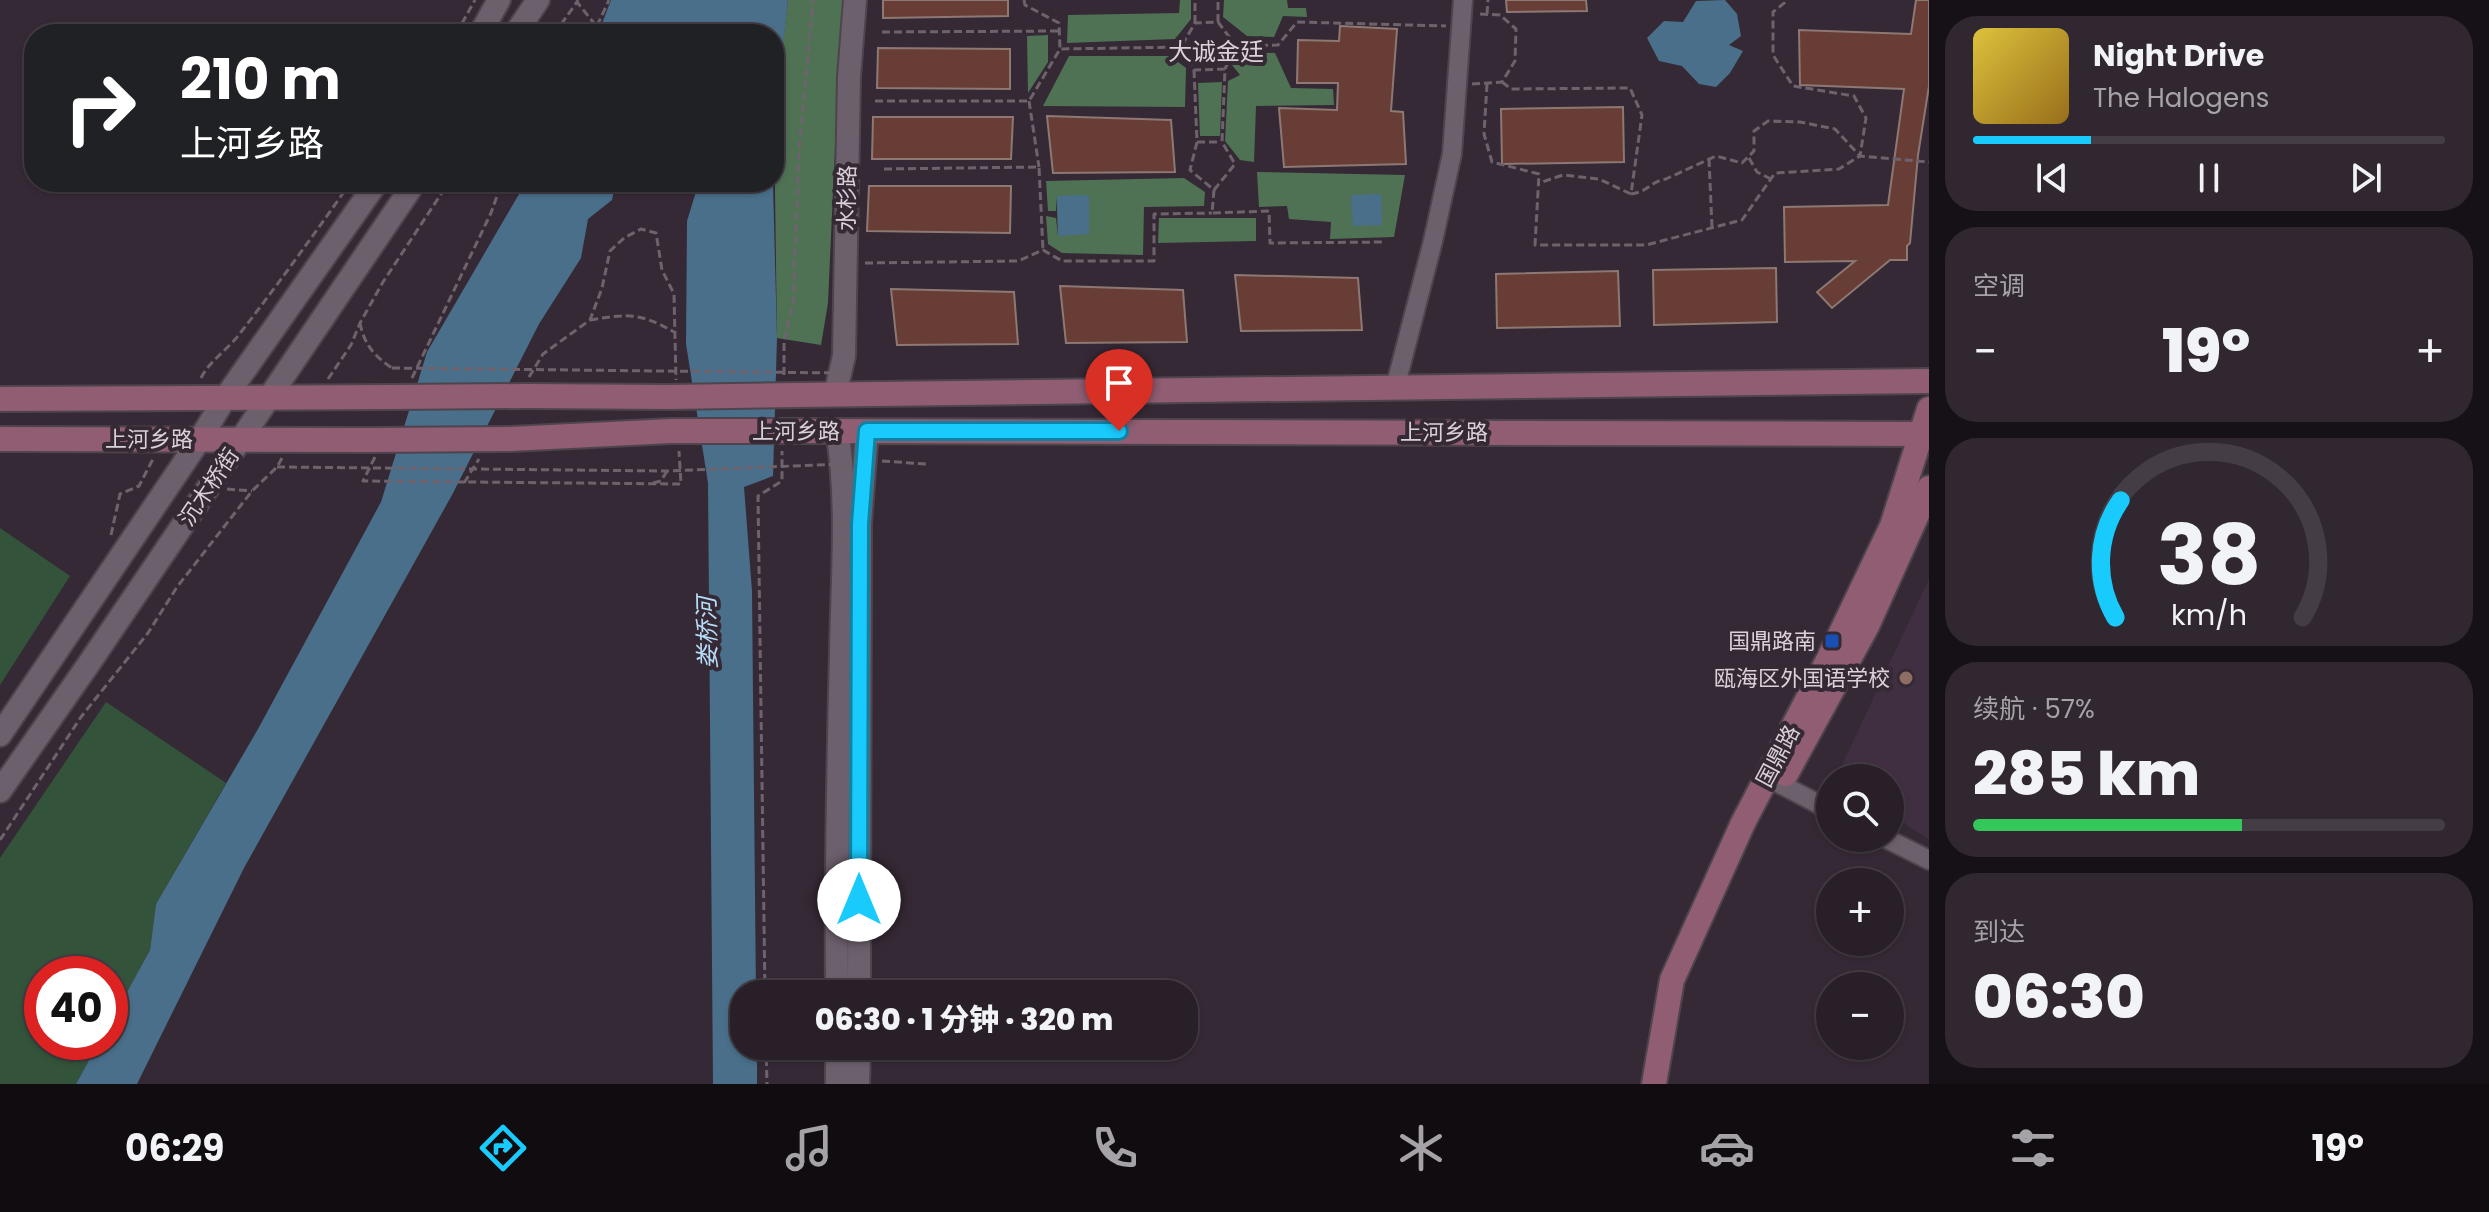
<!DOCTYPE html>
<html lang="zh">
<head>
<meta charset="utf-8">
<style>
  body { margin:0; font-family:Poppins,"Noto Sans SC",sans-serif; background:#302730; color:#f1f3f6; height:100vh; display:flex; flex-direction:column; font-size:30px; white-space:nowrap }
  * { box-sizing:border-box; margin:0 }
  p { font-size:26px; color:#a5a2a8 }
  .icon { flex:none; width:44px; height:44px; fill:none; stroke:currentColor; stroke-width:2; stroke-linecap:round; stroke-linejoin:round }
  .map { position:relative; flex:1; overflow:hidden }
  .details { display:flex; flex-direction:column; gap:16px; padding:16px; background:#161116; width:560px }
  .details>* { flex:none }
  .banner { position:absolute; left:24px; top:24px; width:760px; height:168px; border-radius:32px; box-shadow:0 2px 6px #0004,0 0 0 2px #443d45; background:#202124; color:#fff; overflow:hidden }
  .buttons { position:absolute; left:1816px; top:764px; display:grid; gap:16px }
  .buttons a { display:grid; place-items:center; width:88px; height:88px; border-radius:50%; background:#281f28; box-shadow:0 2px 6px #0004,0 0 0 2px #443d45; font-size:40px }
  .speed { position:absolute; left:24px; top:956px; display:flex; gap:16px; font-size:40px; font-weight:700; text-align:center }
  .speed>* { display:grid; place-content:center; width:104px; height:104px; border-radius:50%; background:#281f28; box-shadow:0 2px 6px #0004,0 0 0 2px #443d45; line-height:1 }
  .speed .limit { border:12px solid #d22; background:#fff; color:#111 }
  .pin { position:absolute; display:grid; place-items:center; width:68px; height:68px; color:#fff; margin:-82px -34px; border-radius:50% 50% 50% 0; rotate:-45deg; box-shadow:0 0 8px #0007 }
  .pin .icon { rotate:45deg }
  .me { position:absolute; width:88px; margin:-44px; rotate:0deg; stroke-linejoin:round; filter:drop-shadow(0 0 6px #0008) }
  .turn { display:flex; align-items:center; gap:28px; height:168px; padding:0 24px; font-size:36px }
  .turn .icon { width:104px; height:104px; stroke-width:2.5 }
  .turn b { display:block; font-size:56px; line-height:68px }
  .big { font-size:60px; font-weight:800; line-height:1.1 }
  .details .card { flex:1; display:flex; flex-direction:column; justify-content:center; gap:12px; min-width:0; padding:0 28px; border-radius:32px; background:#302730 }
  .details .dial { align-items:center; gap:0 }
  .dial svg { height:208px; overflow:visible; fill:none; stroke:#443d45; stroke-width:7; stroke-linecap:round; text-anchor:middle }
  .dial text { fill:#f1f3f6; stroke:none }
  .song { display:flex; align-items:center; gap:24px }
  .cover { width:96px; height:96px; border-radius:12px; background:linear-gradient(135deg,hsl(50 70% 55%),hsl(40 70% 35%)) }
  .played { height:8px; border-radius:4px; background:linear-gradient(90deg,#19cafc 25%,#443d45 25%) }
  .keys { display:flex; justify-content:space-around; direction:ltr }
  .heat { display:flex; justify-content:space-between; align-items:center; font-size:44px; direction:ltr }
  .charge { height:12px; border-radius:6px; background:linear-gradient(90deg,#34c759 57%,#443d45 0) }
  .trip { position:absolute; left:730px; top:980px; width:468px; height:80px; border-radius:32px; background:#281f28; box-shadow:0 2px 6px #0004,0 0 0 2px #443d45; font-weight:800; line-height:80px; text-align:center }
  .menu { display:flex; height:128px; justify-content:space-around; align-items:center; background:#100c10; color:#a5a2a8 }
  .menu .icon { width:56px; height:56px }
  .menu .active { color:#19cafc }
  .menu b { font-size:36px; color:#f1f3f6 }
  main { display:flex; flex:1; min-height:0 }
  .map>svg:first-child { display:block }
</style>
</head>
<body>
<main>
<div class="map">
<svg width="1929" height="1084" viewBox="0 0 1929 1084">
  <rect width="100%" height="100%" fill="#352935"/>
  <!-- built -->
  <path fill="#402f40" d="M1929,579V839L1890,815V778H1836Z"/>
  <!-- green -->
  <g fill="#33543a">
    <path d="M0,528L70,576L0,685Z"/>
    <path d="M106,702L226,783L156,904L150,950L110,1023V974H42V1042H99L76,1084H0V858Z"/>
  </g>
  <!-- forest -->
  <g fill="#4f7255">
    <path d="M788,0H845L839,59L828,303L821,345L777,338L774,117Z"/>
    <path d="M1180,0H1191V19L1175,39L1067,43L1068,15L1179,13Z"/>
    <path d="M1224,0H1287L1288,8H1306L1307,17L1283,16L1274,37L1247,36L1223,17Z"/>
    <path d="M1048,35V62L1028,93L1027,36Z"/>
    <path d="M1239,52L1275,53L1291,88L1333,89L1334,105L1256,106L1254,162L1240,160L1225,141L1228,81L1240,75L1232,65Z"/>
    <path d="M1069,56H1170L1186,68L1185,107L1043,106Z"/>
    <path d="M1222,82L1220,136H1200L1198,83Z"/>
    <path d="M1257,172L1405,175L1394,237L1330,239L1331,222L1289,219L1287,206L1259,207Z"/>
    <path d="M1184,178L1205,192L1204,206L1144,207L1143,255L1062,253L1048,244L1046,216L1056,218L1058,236L1057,196L1056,211H1048L1046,181Z"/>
    <path d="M1159,218H1256V241L1158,243Z"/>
  </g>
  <!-- water -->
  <g fill="#496f8a">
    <path d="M611,0H788L774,130V34H598Z"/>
    <path d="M1725,0L1737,14L1741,36L1729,45L1743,51L1730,73L1716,87L1699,84L1682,66L1659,61L1647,38L1664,21L1683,22L1696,1Z"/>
    <path d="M526,182H616L612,200L588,219L581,258L539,324L452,495L244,868L137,1084H76L99,1042H110V1023L150,950L156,904L258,729L381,502L427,352Z"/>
    <path d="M699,182H773L777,338L773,476L744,487L752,591L756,994H744V1046H757V1084H713L708,483L686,344L687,221Z"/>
    <path d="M1381,194L1382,225L1353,226L1351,195Z"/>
    <path d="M1089,195V234L1058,236L1057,196Z"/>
  </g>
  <!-- building -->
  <g fill="#673d36" stroke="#8d7874" stroke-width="2">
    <path d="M883,0H1008V16L883,18Z"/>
    <path d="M1506,0H1586L1587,11L1507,12Z"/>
    <path d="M1916,0H1929V86L1918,155L1910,243L1907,246V260H1890L1832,308L1817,292L1855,261L1785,262L1784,207L1888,205L1904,89L1800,85L1799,30L1911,34Z"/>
    <path d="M1340,26L1397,29L1391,111L1403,112L1406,164L1284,167L1279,108L1337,110L1338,83H1297L1298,40L1339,41Z"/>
    <path d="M878,48L1010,49V89L877,88Z"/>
    <path d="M1623,107L1624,162L1502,164L1501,109Z"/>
    <path d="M1047,116L1171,120L1175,172L1053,173Z"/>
    <path d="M873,117H1013L1011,159H872Z"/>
    <path d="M869,186H1011L1010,233L867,231Z"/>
    <path d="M1776,268L1777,322L1654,325L1653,270Z"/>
    <path d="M1618,271L1620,326L1497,328L1496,274Z"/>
    <path d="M1235,275L1358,278L1362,330L1241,331Z"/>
    <path d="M1060,286L1183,290L1187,342L1066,343Z"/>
    <path d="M891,289L1014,292L1018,344L897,345Z"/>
  </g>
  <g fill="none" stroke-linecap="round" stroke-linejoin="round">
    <defs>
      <g id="minor">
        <path d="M1395,388L1433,241L1452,154L1463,0"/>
        <path d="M1780,784L1830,810"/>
        <path d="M1885,838L1929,860"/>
      </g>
      <g id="tertiary">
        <path d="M480,34L499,0"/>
        <path d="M515,34L538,0"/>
        <path d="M835,395L844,356L849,77L855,0"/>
        <path d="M837,430C849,504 842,580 841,654C838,768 836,881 837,994"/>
        <path d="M0,735L200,439L225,398L377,182"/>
        <path d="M0,791L88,665L415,182"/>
        <path d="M859,994L860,524L867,431"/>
        <path d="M837,1046V1084"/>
        <path d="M858,1084L859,1046"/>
      </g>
      <g id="secondary">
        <path d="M796,395L1929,381"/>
        <path d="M527,396L669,397"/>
        <path d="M0,399L390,397"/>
        <path d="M796,431L1929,434"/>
        <path d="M0,439L369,440"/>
        <path d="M510,439L671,431"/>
        <path d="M1786,774L1867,626L1929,488"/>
        <path d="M1654,1084L1672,980L1743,823L1829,658L1892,526L1929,409"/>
      </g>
    </defs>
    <!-- minor casing -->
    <use href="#minor" stroke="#4e444e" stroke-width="22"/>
    <!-- tertiary casing -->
    <use href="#tertiary" stroke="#4e444e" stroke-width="26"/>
    <!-- secondary casing -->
    <use href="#secondary" stroke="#4e444e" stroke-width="28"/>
    <!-- path -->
    <g stroke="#6e636d" stroke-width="3" stroke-dasharray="8 4" stroke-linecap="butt">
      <path d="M578,0L577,2L597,27L591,34"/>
      <path d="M1024,0L1025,5L1059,23L1060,49"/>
      <path d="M1487,14L1488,0"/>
      <path d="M1218,22V0"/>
      <path d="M1195,23V0"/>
      <path d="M597,26L609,0"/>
      <path d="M882,32L1060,31"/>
      <path d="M456,34L475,0"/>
      <path d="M554,34L577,2"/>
      <path d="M1236,46L1278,45L1297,22L1446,26"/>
      <path d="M1194,70L1197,142L1190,170L1214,190L1235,164L1222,142L1225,69L1236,46L1218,22L1195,23L1181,47L1194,70L1225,69"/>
      <path d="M1502,82L1511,89L1630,88L1642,115L1631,194L1599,179L1563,175L1539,183"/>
      <path d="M1472,84L1502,82L1515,61L1516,29L1500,15L1479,14"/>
      <path d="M1487,84L1484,134L1492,162L1539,174L1535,245H1646L1742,220L1775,173L1839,169L1860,156L1866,118L1854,96L1793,86L1773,55V12L1788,0"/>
      <path d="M875,101H1029L1060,49L1181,47"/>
      <path d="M1029,101L1039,167"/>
      <path d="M1197,142H1221"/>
      <path d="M1749,158L1757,172L1771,179"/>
      <path d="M1709,159L1712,227"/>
      <path d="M884,169L1039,167L1043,250"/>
      <path d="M1214,190L1212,213L1269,211L1270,243L1385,242"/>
      <path d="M1631,194C1648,192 1651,181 1666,179L1716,156L1742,163L1754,151V131L1768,121L1800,122L1835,129L1860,156L1929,162"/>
      <path d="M865,263L1018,261L1043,250L1062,261H1154V214L1212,213"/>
      <path d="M590,320C627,314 639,312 674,332"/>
      <path d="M360,323C364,344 374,356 392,368"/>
      <path d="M784,375V341L793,303L799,151L813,0"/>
      <path d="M529,377L543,354L590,320L602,288L610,251L624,238L641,229L656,233L662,270L674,294L676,380"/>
      <path d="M201,378C210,360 229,349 241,332C279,283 315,233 351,182"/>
      <path d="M412,378L491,213L502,182"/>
      <path d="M328,379L351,345L360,323L383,282L449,182"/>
      <path d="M375,457L363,481L681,484L679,451"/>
      <path d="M882,461L926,464"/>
      <path d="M464,483L479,459"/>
      <path d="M653,483L661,481L667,471"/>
      <path d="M227,489L252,491"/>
      <path d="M111,535L120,494L139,486L154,457"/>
      <path d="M0,840L81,717L148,633L177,587L252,491L277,467L282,458"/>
      <path d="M765,994L758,496L782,481V451"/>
      <path d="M766,1046L767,1084"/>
    </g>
    <!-- minor -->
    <use href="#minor" stroke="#6d606d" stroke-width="18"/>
    <!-- tertiary -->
    <use href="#tertiary" stroke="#6d606d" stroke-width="22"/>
    <!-- secondary -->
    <use href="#secondary" stroke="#905d72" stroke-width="24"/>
    <defs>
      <g id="secondary-bridge">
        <path d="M390,397L527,396"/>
        <path d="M669,397L796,395"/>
        <path d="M671,431H796"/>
        <path d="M369,440L510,439"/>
      </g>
    </defs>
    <!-- secondary-bridge casing -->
    <use href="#secondary-bridge" stroke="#4e444e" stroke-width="28" stroke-linecap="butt"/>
    <!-- path-bridge -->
    <g stroke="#6e636d" stroke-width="3" stroke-dasharray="8 4" stroke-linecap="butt">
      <path d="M392,368L840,373"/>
      <path d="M277,467L667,471L842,464"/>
    </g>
    <!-- secondary-bridge -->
    <use href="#secondary-bridge" stroke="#905d72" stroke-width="24"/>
  </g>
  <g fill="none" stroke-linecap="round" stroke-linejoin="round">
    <defs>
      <path id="route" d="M859,900L860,524L867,431H1119"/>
    </defs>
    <!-- route casing -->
    <use href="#route" stroke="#1083a4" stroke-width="20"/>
    <!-- route -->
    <use href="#route" stroke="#19cafc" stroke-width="14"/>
  </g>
  <!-- markers -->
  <rect fill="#1a4fb4" stroke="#352935" stroke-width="3" x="1824" y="633" width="16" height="16" rx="4"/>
  <circle fill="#8d6e63" stroke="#352935" stroke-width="3" cx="1906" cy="678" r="8"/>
  <g text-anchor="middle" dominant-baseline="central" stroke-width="8" stroke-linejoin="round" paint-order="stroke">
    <!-- street labels -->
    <g font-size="22" fill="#dad2d9" stroke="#352935">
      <text transform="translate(847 198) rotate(-89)">水杉路</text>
      <text x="796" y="431">上河乡路</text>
      <text x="1444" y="432">上河乡路</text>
      <text x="149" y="439">上河乡路</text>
      <text transform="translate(209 487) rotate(-56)">沉木桥街</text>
      <text transform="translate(1778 756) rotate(-62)">国鼎路</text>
    </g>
    <!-- poi labels -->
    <g font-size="22" fill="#dad2d9" stroke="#352935" text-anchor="end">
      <text x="1816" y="641">国鼎路南</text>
      <text x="1890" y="678">瓯海区外国语学校</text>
    </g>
    <!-- neighbourhood labels -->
    <g font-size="24" fill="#dad2d9" stroke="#352935">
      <text x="1216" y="51">大诚金廷</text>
    </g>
    <!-- water labels -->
    <g font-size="24" font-style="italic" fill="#b6dcf7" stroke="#352935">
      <text transform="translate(707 633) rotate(-91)">娄桥河</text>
    </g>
  </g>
</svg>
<div class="buttons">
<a><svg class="icon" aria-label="search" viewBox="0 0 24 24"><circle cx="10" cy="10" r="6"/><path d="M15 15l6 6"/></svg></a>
<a>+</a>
<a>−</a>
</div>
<div class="speed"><div class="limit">40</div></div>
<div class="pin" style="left:1119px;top:431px;background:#d93025"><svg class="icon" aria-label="arrive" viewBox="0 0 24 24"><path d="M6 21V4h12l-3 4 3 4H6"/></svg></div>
<svg class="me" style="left:859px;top:900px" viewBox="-20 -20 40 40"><circle r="19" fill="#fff"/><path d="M0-13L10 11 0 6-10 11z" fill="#19cafc"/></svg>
<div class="trip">06:30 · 1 分钟 · 320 m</div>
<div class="banner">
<div class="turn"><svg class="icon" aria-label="right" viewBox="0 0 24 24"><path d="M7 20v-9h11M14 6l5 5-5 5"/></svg><div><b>210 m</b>上河乡路</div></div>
</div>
</div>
<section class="details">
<div class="card">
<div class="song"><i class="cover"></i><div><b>Night Drive</b><p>The Halogens</p></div></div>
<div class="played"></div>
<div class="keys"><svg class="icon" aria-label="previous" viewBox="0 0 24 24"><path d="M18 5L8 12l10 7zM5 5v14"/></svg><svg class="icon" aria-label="pause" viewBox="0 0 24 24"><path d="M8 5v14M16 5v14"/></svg><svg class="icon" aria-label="next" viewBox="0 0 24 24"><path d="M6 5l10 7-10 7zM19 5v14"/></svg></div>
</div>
<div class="card"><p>空调</p>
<div class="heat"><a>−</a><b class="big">19°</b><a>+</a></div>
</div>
<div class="card dial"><svg viewBox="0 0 100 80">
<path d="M14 69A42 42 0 1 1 86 69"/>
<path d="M14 69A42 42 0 0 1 16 24" stroke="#19cafc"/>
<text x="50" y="56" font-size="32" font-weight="700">38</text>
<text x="50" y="72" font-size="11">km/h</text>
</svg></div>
<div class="card"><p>续航 · 57%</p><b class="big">285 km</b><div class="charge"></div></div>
<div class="card"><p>到达</p><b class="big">06:30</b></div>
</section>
</main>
<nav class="menu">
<b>06:29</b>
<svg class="icon active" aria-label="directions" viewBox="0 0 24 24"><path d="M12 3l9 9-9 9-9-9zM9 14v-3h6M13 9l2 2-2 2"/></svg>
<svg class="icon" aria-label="music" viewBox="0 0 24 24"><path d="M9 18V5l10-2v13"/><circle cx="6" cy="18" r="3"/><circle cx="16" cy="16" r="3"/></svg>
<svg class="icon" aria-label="phone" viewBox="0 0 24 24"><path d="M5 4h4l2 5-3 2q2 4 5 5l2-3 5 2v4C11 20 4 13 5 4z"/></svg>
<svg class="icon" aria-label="climate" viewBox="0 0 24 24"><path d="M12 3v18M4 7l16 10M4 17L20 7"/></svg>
<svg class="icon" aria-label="car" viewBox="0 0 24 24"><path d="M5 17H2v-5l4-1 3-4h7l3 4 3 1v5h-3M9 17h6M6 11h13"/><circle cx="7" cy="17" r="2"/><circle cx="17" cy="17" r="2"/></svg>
<svg class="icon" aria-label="filters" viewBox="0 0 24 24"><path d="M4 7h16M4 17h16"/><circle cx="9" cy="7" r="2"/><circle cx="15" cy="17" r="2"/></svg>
<b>19°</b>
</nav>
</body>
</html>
